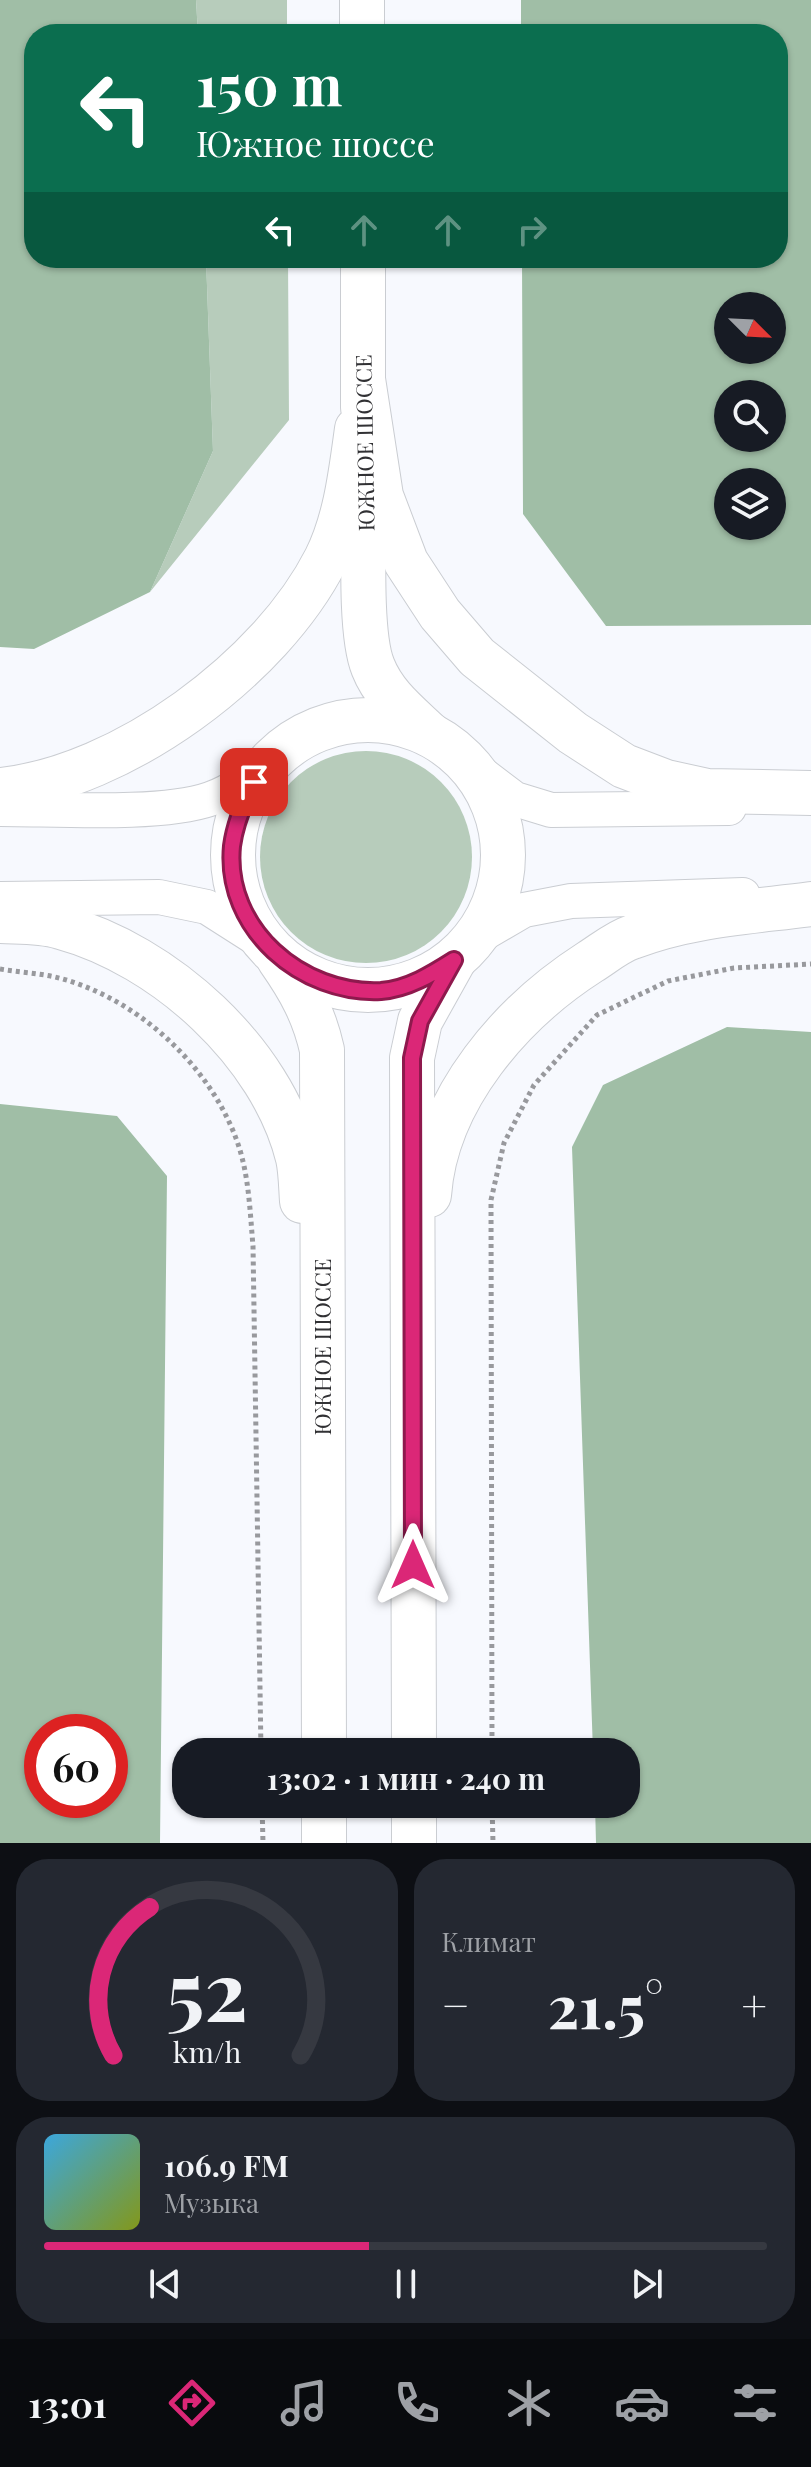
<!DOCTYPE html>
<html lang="ru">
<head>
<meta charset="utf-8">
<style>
  body { margin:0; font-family:"Playfair Display",serif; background:#242831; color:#f1f3f6; height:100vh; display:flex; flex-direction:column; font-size:30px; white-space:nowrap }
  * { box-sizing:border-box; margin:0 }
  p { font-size:26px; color:#9ea1a6 }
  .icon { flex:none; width:44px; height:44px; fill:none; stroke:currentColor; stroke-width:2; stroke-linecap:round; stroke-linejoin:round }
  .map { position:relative; height:1843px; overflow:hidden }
  .sheet { display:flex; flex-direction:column; gap:16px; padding:16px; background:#0d0f14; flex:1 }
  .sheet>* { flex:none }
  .top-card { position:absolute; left:24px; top:24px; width:764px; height:244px; border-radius:32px; box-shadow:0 2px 6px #0004; background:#0b6e4f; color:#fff; overflow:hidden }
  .needle { width:52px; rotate:114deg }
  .tools { position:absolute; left:714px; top:292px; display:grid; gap:16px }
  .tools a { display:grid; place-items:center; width:72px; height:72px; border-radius:50%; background:#171b24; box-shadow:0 2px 6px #0004; font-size:40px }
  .speed { position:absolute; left:24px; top:1714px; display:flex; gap:16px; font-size:40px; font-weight:700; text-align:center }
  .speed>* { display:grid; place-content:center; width:104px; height:104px; border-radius:50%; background:#171b24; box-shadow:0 2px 6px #0004; line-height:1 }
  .speed .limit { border:12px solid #d22; background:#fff; color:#111 }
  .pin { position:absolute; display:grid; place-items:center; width:68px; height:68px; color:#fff; margin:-34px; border-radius:16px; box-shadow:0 4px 12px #0006 }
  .me { position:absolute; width:88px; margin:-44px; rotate:0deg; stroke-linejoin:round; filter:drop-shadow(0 0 6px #0008) }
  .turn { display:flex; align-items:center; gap:28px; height:168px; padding:0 40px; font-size:36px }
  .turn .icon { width:104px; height:104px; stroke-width:2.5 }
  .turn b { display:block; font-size:56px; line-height:68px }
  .lanes { display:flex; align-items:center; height:76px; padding:0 40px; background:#0003; justify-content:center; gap:40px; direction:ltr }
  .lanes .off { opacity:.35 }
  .big { font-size:60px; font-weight:700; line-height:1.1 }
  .sheet .card { flex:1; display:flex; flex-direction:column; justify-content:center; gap:12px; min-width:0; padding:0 28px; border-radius:32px; background:#242831 }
  .sheet .dial { align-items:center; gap:0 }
  .dial svg { height:208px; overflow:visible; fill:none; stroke:#363941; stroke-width:7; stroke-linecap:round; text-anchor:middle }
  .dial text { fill:#f1f3f6; stroke:none }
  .song { display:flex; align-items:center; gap:24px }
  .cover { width:96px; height:96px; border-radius:12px; background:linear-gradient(135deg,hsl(200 70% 55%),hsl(70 70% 35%)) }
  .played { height:8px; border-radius:4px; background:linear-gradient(90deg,#db2777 45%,#363941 45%) }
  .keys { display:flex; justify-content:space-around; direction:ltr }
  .heat { display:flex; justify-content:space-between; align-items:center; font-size:44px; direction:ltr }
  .sheet .tiles { flex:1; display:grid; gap:16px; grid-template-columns:1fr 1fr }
  .card:last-child { grid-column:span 2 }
  .trip { position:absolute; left:172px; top:1738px; width:468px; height:80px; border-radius:32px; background:#171b24; box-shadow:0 2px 6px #0004; font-weight:700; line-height:80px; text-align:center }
  .menu { display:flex; height:128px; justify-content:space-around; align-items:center; background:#090b0e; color:#9ea1a6 }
  .menu .icon { width:56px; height:56px }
  .menu .current { color:#db2777 }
  .menu b { font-size:36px; color:#f1f3f6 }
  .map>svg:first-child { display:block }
</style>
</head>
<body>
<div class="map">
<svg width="811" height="1843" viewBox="0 0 811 1843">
  <rect width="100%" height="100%" fill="#f7f9fe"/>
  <!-- green -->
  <g fill="#b7ccbb">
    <path d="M196,0H287V34H198Z"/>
    <path d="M206,258H288L289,420L150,592L213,451Z"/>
    <circle cx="366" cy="857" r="106"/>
  </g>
  <!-- forest -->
  <g fill="#a0bea6" fill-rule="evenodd">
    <path d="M0,0H196L198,34H34V258H206L213,451L150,592L34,649L0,647Z"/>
    <path d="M521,0H811V625L606,626L523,514L522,258H778V34H521ZM728,306H772V350H728ZM728,394H772V438H728ZM728,482H772V526H728Z"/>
    <path d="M727,1027L811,1032V1843H596L595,1804H626V1752H593L572,1147L603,1085Z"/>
    <path d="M0,1104L117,1116L167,1176L160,1843H0ZM42,1732H110V1800H42Z"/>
  </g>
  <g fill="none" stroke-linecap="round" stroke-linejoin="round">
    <defs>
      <g id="street">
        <path d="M470,765L515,799L551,810L729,808"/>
        <path d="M0,809C56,809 160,816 210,799C235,791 256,772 276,755"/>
        <path d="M0,899L159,897L207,907L265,944"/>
        <path d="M476,938L524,910L571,901L743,895"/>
      </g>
      <g id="primary">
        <path d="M362,0V34"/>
        <path d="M363,258V408"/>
        <path d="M363,379L381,496L406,562L440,614L477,657L573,733L624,766L666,782L707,791L811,793"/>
        <path d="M364,480C365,525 358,630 373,667C384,695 407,713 428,733"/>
        <circle cx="368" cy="855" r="135"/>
        <path d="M0,790C122,778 271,668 326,559C346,519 351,472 357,429"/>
        <path d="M0,921C20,922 42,921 61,927C164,955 272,1052 298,1158C301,1172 301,1187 302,1201"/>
        <path d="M279,959C300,989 314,1014 322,1050L324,1752"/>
        <path d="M429,1195C436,1098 512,1012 590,962C603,954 617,942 632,937C689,915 750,912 811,904"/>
        <path d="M414,1752L412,1058L420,1021L454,960"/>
        <path d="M324,1804V1843"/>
        <path d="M414,1804V1843"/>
      </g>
    </defs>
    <!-- street casing -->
    <use href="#street" stroke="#cacdd2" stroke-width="36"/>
    <!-- primary casing -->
    <use href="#primary" stroke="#cacdd2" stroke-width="46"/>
    <!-- path -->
    <g stroke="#98999d" stroke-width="5" stroke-dasharray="4 4" stroke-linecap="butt">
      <path d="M0,969C18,972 37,973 55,977C135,996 211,1065 238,1144C249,1176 250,1212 253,1246L261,1752"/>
      <path d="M492,1752L491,1200L504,1143L534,1085L597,1015L668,981L734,968L811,964"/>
      <path d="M262,1804L263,1843"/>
      <path d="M492,1804L493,1843"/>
    </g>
    <!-- street -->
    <use href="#street" stroke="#fff" stroke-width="34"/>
    <!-- primary -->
    <use href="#primary" stroke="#fff" stroke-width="44"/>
  </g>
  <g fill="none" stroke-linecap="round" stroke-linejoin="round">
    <defs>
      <path id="route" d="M254,782C244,802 235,823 232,846C224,929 302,995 381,991C408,989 432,974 454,960L420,1021L412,1058L413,1565"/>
    </defs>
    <!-- route casing -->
    <use href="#route" stroke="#8e194d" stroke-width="20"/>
    <!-- route -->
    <use href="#route" stroke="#db2777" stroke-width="14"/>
  </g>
  <g text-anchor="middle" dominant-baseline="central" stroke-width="7" stroke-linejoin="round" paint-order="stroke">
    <!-- street labels -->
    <g font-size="22" fill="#313134" stroke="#fff">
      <text transform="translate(364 443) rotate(-91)">ЮЖНОЕ ШОССЕ</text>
      <text transform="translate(322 1347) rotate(-90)">ЮЖНОЕ ШОССЕ</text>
    </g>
  </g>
</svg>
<div class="tools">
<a><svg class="needle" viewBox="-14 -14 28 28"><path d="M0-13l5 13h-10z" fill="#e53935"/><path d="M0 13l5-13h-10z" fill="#9ea1a6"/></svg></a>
<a><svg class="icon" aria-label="search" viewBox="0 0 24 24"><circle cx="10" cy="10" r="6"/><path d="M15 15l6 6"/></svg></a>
<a><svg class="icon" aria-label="layers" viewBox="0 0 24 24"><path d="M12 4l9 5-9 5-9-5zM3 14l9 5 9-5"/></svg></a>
</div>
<div class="speed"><div class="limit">60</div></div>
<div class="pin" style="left:254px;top:782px;background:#d93025"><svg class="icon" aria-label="arrive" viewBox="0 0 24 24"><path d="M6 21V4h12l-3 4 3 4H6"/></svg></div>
<svg class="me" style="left:413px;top:1565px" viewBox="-20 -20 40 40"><path d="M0-17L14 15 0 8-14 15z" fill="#db2777" stroke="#fff" stroke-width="4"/></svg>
<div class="trip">13:02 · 1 мин · 240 m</div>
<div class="top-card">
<div class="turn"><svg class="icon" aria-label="left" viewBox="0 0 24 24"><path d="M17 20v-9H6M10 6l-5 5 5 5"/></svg><div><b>150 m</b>Южное шоссе</div></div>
<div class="lanes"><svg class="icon" aria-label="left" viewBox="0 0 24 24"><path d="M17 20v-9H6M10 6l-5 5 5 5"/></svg><svg class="icon off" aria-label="ahead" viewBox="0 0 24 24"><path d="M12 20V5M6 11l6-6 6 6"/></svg><svg class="icon off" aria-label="ahead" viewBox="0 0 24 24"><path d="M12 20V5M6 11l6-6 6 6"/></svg><svg class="icon off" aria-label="right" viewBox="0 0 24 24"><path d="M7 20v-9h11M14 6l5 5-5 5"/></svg></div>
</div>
</div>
<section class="sheet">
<div class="tiles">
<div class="card dial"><svg viewBox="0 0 100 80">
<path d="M14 69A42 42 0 1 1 86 69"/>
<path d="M14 69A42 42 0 0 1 28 12" stroke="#db2777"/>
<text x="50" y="56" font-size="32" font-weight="700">52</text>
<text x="50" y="72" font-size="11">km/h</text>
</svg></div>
<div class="card"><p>Климат</p>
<div class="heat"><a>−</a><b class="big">21.5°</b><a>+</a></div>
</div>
<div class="card">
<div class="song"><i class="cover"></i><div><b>106.9 FM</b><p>Музыка</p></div></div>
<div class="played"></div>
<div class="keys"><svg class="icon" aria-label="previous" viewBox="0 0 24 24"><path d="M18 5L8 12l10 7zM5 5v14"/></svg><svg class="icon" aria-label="pause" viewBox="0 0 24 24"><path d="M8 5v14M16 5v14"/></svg><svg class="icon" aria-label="next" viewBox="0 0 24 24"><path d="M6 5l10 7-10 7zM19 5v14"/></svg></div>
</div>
</div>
</section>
<nav class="menu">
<b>13:01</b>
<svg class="icon current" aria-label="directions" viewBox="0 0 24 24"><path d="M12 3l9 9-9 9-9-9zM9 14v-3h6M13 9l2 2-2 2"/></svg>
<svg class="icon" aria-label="music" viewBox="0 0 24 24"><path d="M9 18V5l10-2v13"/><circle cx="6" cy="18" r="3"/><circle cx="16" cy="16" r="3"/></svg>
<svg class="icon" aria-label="phone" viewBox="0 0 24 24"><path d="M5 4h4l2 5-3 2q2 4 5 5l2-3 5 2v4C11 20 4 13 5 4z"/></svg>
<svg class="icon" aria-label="climate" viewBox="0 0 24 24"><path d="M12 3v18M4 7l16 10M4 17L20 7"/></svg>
<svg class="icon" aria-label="car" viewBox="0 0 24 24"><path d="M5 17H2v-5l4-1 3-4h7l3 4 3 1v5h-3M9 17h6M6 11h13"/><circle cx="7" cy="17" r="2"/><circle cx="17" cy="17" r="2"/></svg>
<svg class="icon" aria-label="filters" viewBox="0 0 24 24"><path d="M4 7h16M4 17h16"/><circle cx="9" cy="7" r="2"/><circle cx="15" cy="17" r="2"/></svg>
</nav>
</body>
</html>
